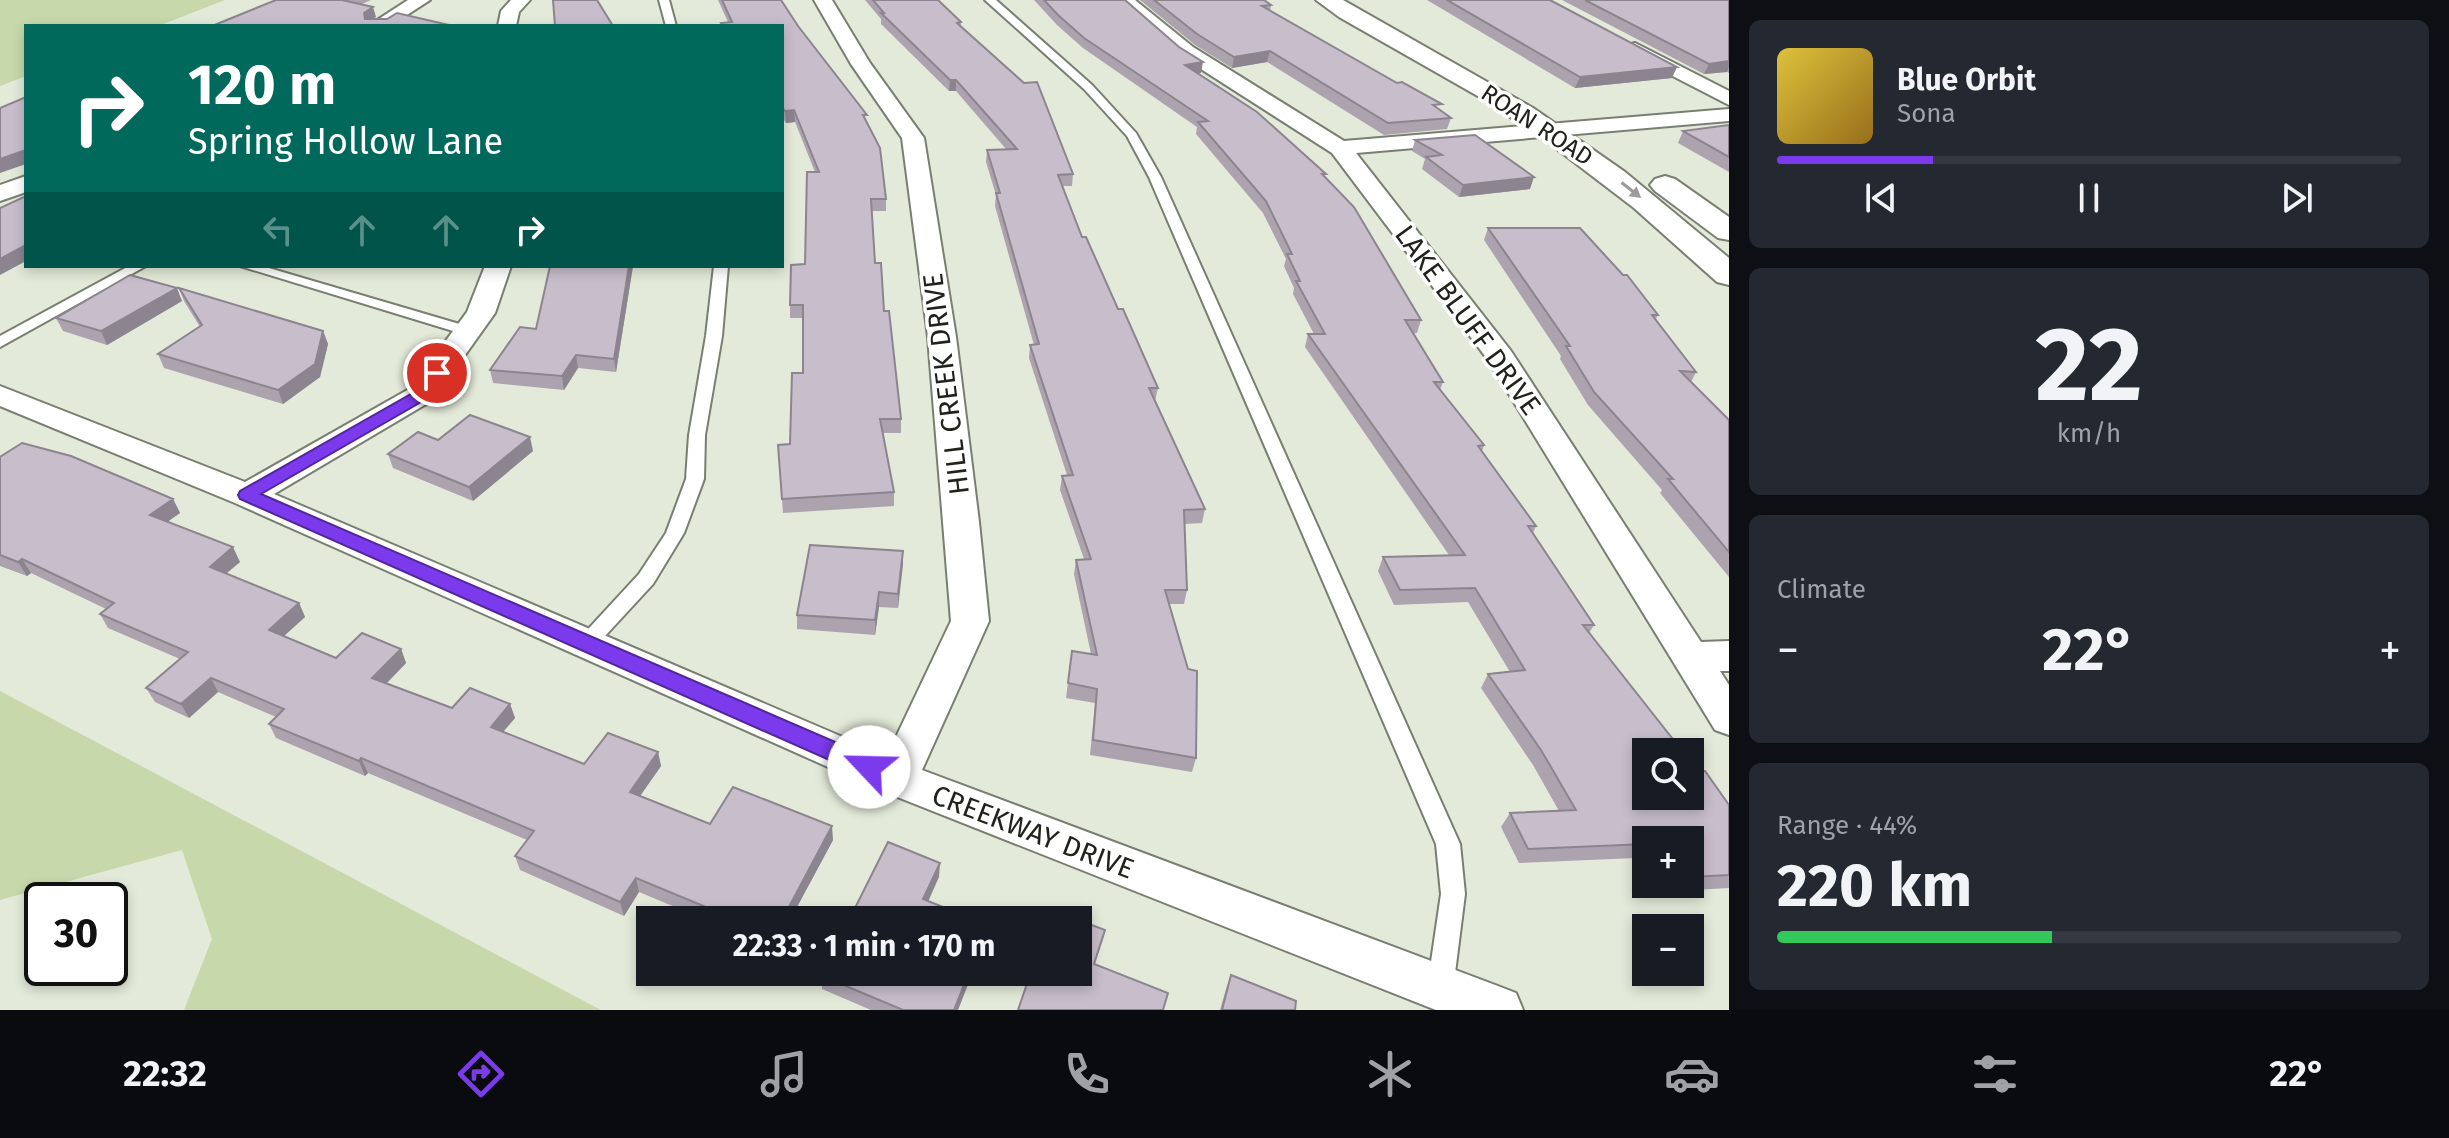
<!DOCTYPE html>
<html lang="en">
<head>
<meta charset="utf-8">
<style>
  body { margin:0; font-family:"Fira Sans",sans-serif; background:#242831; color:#f1f3f6; height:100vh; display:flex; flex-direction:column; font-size:30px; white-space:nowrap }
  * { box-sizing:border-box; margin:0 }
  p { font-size:26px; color:#9ea1a6 }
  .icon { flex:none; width:44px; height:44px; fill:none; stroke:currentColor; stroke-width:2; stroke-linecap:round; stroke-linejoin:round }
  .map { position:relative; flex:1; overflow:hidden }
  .details { display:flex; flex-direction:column; gap:20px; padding:20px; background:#0d0f14; width:720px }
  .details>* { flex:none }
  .top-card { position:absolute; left:24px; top:24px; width:760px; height:244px; border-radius:0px; box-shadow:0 4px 12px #0003; background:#00695c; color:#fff; overflow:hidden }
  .controls { position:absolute; left:1632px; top:738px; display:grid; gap:16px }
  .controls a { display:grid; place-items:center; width:72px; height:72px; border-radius:0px; background:#171b24; box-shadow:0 4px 12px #0003; font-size:40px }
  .speed { position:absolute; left:24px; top:882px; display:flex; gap:16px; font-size:40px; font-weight:700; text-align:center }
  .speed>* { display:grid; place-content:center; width:104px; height:104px; border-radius:50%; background:#171b24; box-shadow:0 4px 12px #0003; line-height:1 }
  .speed .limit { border:4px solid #111; border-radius:12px; background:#fff; color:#111 }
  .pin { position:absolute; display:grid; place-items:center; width:68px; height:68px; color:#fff; margin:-34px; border:4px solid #fff; border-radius:50%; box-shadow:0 2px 8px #0007 }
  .me { position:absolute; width:88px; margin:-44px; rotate:294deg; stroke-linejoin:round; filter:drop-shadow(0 0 6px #0008) }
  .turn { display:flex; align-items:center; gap:28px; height:168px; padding:0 32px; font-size:36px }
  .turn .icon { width:104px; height:104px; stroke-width:2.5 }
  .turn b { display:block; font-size:56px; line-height:68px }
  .lanes { display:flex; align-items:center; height:76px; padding:0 32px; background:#0003; justify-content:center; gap:40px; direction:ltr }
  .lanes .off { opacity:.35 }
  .big { font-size:60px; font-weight:700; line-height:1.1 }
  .details .card { flex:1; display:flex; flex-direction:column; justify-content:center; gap:12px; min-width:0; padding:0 28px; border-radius:12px; background:#242831 }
  .details .dial { align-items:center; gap:0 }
  .dial b { font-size:104px; line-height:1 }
  .song { display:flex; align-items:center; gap:24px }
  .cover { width:96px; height:96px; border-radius:12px; background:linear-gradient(135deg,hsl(50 70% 55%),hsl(40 70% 35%)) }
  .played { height:8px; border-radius:4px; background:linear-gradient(90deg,#7c3aed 25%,#363941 25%) }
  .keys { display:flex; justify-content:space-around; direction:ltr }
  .heat { display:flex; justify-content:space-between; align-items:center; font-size:44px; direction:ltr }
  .charge { height:12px; border-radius:6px; background:linear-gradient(90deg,#34c759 44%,#363941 0) }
  .trip { position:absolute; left:636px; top:906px; width:456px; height:80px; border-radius:0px; background:#171b24; box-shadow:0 4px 12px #0003; font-weight:700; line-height:80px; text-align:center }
  .tabs { display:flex; height:128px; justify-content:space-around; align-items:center; background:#090b0e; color:#9ea1a6 }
  .tabs .icon { width:56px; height:56px }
  .tabs .selected { color:#7c3aed }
  .tabs b { font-size:36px; color:#f1f3f6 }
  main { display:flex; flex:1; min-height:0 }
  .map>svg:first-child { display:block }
</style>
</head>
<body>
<main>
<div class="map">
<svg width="1729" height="1010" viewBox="0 0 1729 1010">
  <rect width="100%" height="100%" fill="#e3ead9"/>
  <!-- green -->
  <g fill="#c7d9ab">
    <path d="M0,0H225L158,26H26V76L0,86Z"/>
    <path d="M0,691L601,1010H184L212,939L182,850L0,900Z"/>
  </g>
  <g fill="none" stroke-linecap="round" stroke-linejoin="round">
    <defs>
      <g id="service">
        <path d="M659,0H669L676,26H666Z"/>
        <path d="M985,0H996L1092,85L1136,133L1161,177L1460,844L1465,894L1453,989L1449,998L1440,1002L1431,998L1427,989L1441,894L1436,844L1149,177L1127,136L1084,89Z"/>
        <path d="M129,266H146L0,347V336Z"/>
        <path d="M240,266H262L473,328L476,331L468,336L463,334Z"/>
        <path d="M714,266H728L722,336L705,435L704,479L684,533L653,584L593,649H579L576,644L579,639L639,574L666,533L686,479L689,435L706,336Z"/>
      </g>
      <g id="minor">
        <path d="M408,0H430L390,26H368Z"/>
        <path d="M511,0H530L519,12L516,26H498L501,11Z"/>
        <path d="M814,0H832L870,63L924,138L956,337L979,522L989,621L922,770L1498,986L1516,993L1523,1010H1436L882,791L235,503L0,406V386L245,482L411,388L467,312L485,266H511L495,313L433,400L274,494L887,756L951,621L928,337L902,138L851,64Z"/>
        <path d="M1115,0H1135L1193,47L1344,141L1729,109V121L1356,153L1511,351L1701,642L1729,641V671H1720L1729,685V735L1715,730L1488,360L1332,153L1179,55Z"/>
        <path d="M1635,43L1729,91V105L1628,53L1625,49L1628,45Z"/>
        <path d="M26,176V192L0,201V185Z"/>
      </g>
      <g id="tertiary">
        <path d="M1316,0H1343L1533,108L1625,172L1729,258V285L1717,282L1634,208L1545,140L1483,99L1339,17Z"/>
        <path d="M1665,176L1675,179L1729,217V240L1718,238L1655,191L1650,185L1655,179Z"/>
      </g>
    </defs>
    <!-- service casing -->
    <use href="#service" stroke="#797f70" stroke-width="4"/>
    <!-- minor casing -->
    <use href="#minor" stroke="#797f70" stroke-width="4"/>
    <!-- tertiary casing -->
    <use href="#tertiary" stroke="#797f70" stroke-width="4"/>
    <!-- service -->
    <use href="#service" fill="#fff" fill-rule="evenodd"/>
    <!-- minor -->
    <use href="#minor" fill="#fff" fill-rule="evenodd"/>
    <!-- tertiary -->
    <use href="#tertiary" fill="#fff" fill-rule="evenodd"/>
  </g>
  <!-- wall -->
  <g fill="#aca3af">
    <path d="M344,0H371L362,4Z"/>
    <path d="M718,0H781L798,26L867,123L886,199V211H871L875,263L884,311L901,419V433H883L894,492V506L783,513L778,445L790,444L803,373V318H790V305L805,264L815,172L795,122L786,123L782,117V26H721V23L728,22Z"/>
    <path d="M865,0H938L961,22V26L1073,174L1072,186H1063L1082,237L1158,388L1155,401L1205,509L1202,523L1185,524L1187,590L1184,604H1169L1196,758L1192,772L1090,755L1095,703L1066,698L1072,651L1091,654L1074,574L1076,560L1084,559L1060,490L1062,476L1067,475L1029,358L1030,345H1034L995,206L996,195L986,162L987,150L1006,149L956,91H949L881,24V19Z"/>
    <path d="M1034,0H1125L1201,73H1198L1325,177L1421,320L1417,333H1414L1443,382L1440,390L1484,445L1482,451L1536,526L1533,533L1594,625L1589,633L1698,771L1729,805V888L1657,892L1652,884H1690V840H1646V874L1636,858L1519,863L1501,827L1510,813L1559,811L1533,765L1481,688L1488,674L1510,672L1468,602L1394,605L1378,571L1383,557L1449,555L1305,347L1308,334H1314L1293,294L1294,288L1284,266L1286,259L1263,213L1196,134L1197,127L1083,48L1057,25Z"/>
    <path d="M1140,0H1264L1271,5L1270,11L1440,110L1451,118L1447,129L1384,135L1267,62L1232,68L1195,45Z"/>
    <path d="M1427,0H1550L1672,78L1575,88Z"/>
    <path d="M1562,0H1729V73L1727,72L1704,74Z"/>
    <path d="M1729,125V172L1678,143L1683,131Z"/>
    <path d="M1415,140L1530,189L1459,197L1422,169L1425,159L1412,151Z"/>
    <path d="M1488,228L1658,315L1656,319L1696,372L1691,382L1729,420V577L1660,493L1662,490L1588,405L1560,359L1561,356L1484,240Z"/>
    <path d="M550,266H633L616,372L578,368L564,390L493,383L490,370L536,329Z"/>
    <path d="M179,288L323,331L328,344L320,377L283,404L164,368L158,354L200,327L184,301Z"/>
    <path d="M182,301L107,345L63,331L56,318Z"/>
    <path d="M438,440L533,451L473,501L393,468L388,454Z"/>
    <path d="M0,457L173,499L180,513L167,522L240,562L226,574L299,603L305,617L284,636L336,658L401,649L406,663L387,683L452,708L510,704L515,718L503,732L584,764L658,752L661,766L640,796L710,824L833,840L790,920H706L639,892L624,916L520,870L515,856L527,840L368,773L365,776L276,738L269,724L276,717L218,692L189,718L155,702L146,688L180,659L108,628L100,614L106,609L31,573L27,576L0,566Z"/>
    <path d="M903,551L898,608L879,607L875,635L797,629V615Z"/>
    <path d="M1231,975L1295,1010H1220L1226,989Z"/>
    <path d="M822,976L958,1010H871L822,989Z"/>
  </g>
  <!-- shaded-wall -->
  <g fill="#8c848e">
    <path d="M373,7L376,17L366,23L364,13Z"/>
    <path d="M1270,51L1267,62L1232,68L1234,57Z"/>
    <path d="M1729,61V67L1727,72L1704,74L1709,64Z"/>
    <path d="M1203,62L1201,73L1183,76L1185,65Z"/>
    <path d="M1677,67L1672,78L1575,88L1580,77Z"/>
    <path d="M950,80H956V91H949Z"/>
    <path d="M794,110L795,122L786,123L785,111Z"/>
    <path d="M26,150V164L0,173V159Z"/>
    <path d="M1534,177L1530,189L1459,197L1463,185Z"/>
    <path d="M26,245V261L0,275V259Z"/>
    <path d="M629,266H633L616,372L614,359Z"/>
    <path d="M177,288L182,301L107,345L101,331Z"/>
    <path d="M323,331L328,344L320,377L283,404L278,390Z"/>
    <path d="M576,355L578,368L564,390L562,376Z"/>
    <path d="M530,437L533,451L473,501L469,487Z"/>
    <path d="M173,499L180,513L157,529L150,515Z"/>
    <path d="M233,547L240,562L217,581L210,567Z"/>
    <path d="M903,551V565L898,608V594Z"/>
    <path d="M22,559L31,573L27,576L18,562Z"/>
    <path d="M879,592V607L875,635V620Z"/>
    <path d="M299,603L305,617L275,644L269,630Z"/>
    <path d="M401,649L406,663L378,692L372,678Z"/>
    <path d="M211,678L218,692L189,718L181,704Z"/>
    <path d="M510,704L515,718L495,741L491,727Z"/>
    <path d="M658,752L661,766L633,806L630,792Z"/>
    <path d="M361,758L368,773L365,776L359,761Z"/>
    <path d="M832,826L833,840L790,920H782Z"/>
    <path d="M940,863L939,877L923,913V899Z"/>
    <path d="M636,878L639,892L624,916L620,902Z"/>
    <path d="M969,972H973L958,1010H954Z"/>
  </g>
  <!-- building -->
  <g fill="#c8bdcb" stroke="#8c848e" stroke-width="2">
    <path d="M276,0H342L373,7L364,13L365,19H387L397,13L449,25L212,26Z"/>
    <path d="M553,0H597L613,26H555Z"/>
    <path d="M722,0H781L798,26L867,115H863L880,148L886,199H871L875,263H881L884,311H889L901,419H880L894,492L782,499L778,445L790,444L792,373H803V305H790L791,265L805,264L807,172H819L794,110L785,111L782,107V26H723L721,23L732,22Z"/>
    <path d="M873,0H938L961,22L957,23L1024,83L1037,82L1073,174L1058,175L1082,237H1086L1118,309H1123L1158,388H1149L1205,509L1184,510L1187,590H1165L1188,669L1197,671L1196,758L1093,740L1097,689L1068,683L1072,651L1097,655L1076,560L1091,559L1062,476L1073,475L1030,345L1039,344L996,193H1000L987,150L1017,149L956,80H950L881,13H884Z"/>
    <path d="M1044,0H1125L1179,47L1203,62L1185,65L1257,112L1326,174H1322L1354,207L1421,320H1405L1443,382H1434L1484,445L1478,446L1536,526H1528L1594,625H1583L1683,752H1646V796H1690V761L1698,771H1705L1729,805V875L1690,877V840H1646V844L1528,849L1510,813L1576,810L1541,750L1488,674L1525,670L1475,588L1400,590L1383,557L1465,555L1308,334H1325L1296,281H1300L1287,254H1292L1266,201L1198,122L1208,121L1084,38L1058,15Z"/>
    <path d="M1154,0H1264L1271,5L1262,6L1397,83L1402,82L1442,104L1433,105L1451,118L1388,123L1270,51L1234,57L1197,34Z"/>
    <path d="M1447,0H1550L1677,67L1580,77Z"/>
    <path d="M1585,0H1729V61L1709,64Z"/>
    <path d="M26,97V150L0,159V108Z"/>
    <path d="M1729,125V157L1683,131Z"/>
    <path d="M1475,135L1534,177L1463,185L1426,157L1442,155L1415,140Z"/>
    <path d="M26,196V245L0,259V208Z"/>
    <path d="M1488,228H1580L1623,275H1627L1658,315H1652L1696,372L1680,371L1729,420V552L1668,479H1673L1594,392L1566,346H1570Z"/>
    <path d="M550,266H629L614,359L576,355L562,376L490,370L520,327L536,329Z"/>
    <path d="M130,275L177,288L101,331L56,318Z"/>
    <path d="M179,288L323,331L315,364L278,390L158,354L202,325Z"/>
    <path d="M470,415L530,437L469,487L388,454L418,432L438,440Z"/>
    <path d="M22,443L71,456L173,499L150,515L233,547L210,567L299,603L269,630L336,658L362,633L401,649L372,678L452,708L470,688L510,704L491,727L584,764L608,733L658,752L630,792L710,824L733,787L832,826L782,920H737L636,878L620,902L515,856L534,831L361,758L359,761L269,724L284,709L211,678L181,704L146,688L188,652L100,614L114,603L22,559L18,562L0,555V457Z"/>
    <path d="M810,545L903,551L898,594L879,592L875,620L797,615Z"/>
    <path d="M888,842L940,863L923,899L975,920H849Z"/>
    <path d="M1053,910L1105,930L1094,964L1168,993L1163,1010H1018L1031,972H1078V920H1050Z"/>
    <path d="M824,972H969L954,1010H903L822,976Z"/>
    <path d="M1231,975L1296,1001L1295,1010H1222Z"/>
  </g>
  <!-- one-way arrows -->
  <defs><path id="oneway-solid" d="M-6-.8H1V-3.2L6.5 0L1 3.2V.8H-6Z" transform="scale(2)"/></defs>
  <use fill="#9b9c99" href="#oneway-solid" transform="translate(1631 190) rotate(38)"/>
  <!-- route -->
  <path fill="#7c3aed" stroke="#51269a" stroke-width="2" d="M437,368L445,373L428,398L261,494L877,760L880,767L877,774L869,776L861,774L240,499L238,495L240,491L416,391L432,370Z"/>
  <g text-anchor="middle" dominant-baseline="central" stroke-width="7" stroke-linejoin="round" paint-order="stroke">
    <!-- far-street labels -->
    <g font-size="24" fill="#20221c" stroke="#fff">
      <text transform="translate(1537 125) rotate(33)">ROAN ROAD</text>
    </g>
    <!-- street labels -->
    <g font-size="28" fill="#20221c" stroke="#fff">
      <text transform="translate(1468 320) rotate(54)">LAKE BLUFF DRIVE</text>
      <text transform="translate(946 384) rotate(-97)">HILL CREEK DRIVE</text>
      <text transform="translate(1033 832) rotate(21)">CREEKWAY DRIVE</text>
    </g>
  </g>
</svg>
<div class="controls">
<a><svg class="icon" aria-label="search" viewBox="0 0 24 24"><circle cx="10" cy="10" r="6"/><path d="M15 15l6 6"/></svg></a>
<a>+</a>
<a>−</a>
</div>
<div class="speed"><div class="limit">30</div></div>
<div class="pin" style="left:437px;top:373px;background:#d93025"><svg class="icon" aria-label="arrive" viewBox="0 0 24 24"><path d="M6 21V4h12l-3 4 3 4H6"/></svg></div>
<svg class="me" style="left:869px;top:767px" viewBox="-20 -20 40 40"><circle r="19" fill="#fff"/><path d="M0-13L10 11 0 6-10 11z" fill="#7c3aed"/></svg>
<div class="trip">22:33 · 1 min · 170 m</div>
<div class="top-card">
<div class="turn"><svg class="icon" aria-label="right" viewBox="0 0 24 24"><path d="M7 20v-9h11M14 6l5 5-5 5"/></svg><div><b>120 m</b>Spring Hollow Lane</div></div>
<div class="lanes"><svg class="icon off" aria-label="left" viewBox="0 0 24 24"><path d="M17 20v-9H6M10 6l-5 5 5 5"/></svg><svg class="icon off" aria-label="ahead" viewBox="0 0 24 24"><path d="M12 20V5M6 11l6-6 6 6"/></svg><svg class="icon off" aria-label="ahead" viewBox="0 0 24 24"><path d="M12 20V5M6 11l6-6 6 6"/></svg><svg class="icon" aria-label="right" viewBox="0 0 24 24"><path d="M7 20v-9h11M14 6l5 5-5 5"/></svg></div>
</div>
</div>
<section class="details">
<div class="card">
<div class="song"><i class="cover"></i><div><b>Blue Orbit</b><p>Sona</p></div></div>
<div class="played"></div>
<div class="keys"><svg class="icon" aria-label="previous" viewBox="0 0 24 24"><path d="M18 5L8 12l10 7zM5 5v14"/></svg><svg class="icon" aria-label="pause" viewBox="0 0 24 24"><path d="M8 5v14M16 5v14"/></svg><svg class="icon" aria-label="next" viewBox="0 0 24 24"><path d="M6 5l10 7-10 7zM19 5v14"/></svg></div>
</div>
<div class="card dial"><b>22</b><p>km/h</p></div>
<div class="card"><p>Climate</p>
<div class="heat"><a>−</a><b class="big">22°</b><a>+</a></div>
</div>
<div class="card"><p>Range · 44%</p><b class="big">220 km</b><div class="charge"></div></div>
</section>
</main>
<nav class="tabs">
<b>22:32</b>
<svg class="icon selected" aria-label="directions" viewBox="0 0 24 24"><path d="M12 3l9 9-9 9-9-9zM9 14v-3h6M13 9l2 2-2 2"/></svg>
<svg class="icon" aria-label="music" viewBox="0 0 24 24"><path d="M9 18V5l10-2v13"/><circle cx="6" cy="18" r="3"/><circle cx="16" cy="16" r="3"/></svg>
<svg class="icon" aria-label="phone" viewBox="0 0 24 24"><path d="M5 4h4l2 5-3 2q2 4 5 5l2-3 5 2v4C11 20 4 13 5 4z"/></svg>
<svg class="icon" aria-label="climate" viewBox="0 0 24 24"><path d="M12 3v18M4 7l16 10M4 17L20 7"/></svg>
<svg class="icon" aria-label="car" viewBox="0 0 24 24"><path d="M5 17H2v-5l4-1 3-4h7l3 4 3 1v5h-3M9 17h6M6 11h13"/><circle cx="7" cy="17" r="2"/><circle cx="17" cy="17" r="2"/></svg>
<svg class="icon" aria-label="filters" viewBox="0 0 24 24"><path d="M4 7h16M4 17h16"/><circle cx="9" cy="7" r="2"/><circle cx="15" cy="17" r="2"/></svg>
<b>22°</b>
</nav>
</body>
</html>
